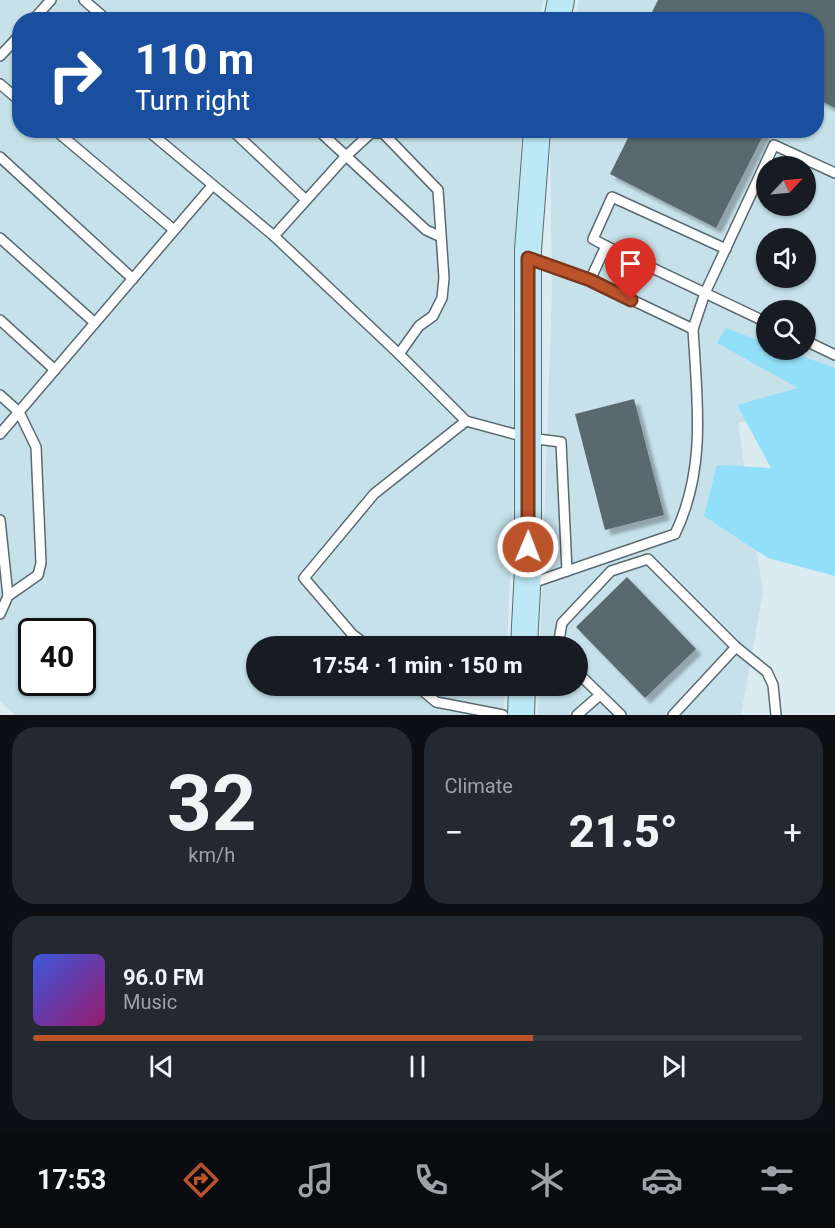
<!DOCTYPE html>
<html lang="en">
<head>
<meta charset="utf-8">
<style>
  body { margin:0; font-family:Roboto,sans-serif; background:#242831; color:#f1f3f6; height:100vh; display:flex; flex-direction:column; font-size:22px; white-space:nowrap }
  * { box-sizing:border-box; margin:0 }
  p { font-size:20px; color:#9ea1a6 }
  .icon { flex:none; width:33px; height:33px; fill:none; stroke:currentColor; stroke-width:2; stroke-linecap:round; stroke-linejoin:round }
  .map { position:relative; height:715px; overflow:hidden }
  .details { display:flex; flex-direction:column; gap:12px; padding:12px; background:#0d0f14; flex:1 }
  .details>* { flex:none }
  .banner { position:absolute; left:12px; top:12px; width:812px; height:126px; border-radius:24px; box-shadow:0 2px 4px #0004; background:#1a4fa0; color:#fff; overflow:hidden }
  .needle { width:39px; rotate:64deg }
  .controls { position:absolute; left:756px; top:156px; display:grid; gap:12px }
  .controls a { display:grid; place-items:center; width:60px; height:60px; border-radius:50%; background:#171b24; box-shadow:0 2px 4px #0004; font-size:30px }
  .speed { position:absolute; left:18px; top:618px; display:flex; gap:12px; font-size:30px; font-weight:700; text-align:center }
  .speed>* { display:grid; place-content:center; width:78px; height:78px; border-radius:50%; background:#171b24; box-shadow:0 2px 4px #0004; line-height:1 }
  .speed .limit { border:3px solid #111; border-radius:9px; background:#fff; color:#111 }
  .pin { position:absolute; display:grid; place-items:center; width:51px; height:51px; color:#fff; margin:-62px -26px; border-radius:50% 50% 50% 0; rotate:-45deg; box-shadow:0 0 6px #0007 }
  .pin .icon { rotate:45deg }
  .me { position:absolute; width:66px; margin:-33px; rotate:1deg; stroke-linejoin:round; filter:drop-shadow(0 0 4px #0008) }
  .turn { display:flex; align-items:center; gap:21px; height:126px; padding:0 24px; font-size:27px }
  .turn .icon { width:78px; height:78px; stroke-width:2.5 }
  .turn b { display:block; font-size:42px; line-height:51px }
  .big { font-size:45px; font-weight:800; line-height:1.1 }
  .details .card { flex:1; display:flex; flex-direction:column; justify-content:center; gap:9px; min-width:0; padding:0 21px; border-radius:24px; background:#242831 }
  .details .dial { align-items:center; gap:0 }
  .dial b { font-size:78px; line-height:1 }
  .song { display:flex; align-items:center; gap:18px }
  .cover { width:72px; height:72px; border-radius:9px; background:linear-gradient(135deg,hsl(230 70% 55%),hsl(320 70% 35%)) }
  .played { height:6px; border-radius:3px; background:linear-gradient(90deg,#bb542b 65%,#363941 65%) }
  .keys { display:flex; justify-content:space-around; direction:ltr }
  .heat { display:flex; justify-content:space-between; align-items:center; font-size:33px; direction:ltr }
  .details .tiles { flex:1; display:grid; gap:12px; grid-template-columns:1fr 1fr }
  .card:last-child { grid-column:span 2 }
  .trip { position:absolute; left:246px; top:636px; width:342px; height:60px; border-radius:30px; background:#171b24; box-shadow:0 2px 4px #0004; font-weight:800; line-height:60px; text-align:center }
  .tabs { display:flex; height:96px; justify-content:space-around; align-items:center; background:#090b0e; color:#9ea1a6 }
  .tabs .icon { width:42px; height:42px }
  .tabs .active { color:#bb542b }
  .tabs b { font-size:27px; color:#f1f3f6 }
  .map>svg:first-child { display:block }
</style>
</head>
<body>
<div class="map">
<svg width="835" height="715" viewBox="0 0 835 715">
  <defs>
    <filter id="shadow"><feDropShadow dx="5.5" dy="5.5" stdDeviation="1.5" flood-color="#0004"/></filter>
  </defs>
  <rect width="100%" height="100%" fill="#daecf2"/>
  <!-- built -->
  <g fill="#c6e1ea" fill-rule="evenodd">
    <path d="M0,0H543L539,20H20V130L522,131L512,318L514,487L507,646H256V686H505L504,715H15L0,701ZM32,632H82V682H32Z"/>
    <path d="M579,0H835V401L738,423L763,592L741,715H538L539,686H578V646H540L552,290L550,139L552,131L816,130V20L575,19ZM766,166H806V206H766ZM766,238H806V278H766ZM766,310H806V350H766Z"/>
  </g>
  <!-- green -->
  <path fill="#92dff9" d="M726,328L766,343V350H785L835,368V576L768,558L704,516L717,465L771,468L737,405L798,388L717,343Z"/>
  <!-- building -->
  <g fill="#59696f" filter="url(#shadow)">
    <path d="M658,0H835V108L816,98V20H648Z"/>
    <path d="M632,130H766L716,228L610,174Z"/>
    <path d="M634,399L664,515L605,530L575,414Z"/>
    <path d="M627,577L696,649L645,698L576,627Z"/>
  </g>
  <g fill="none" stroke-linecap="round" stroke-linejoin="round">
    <defs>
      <g id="lane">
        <path d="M84,0L107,20"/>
        <path d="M33,20L51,0"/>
        <path d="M0,56L20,35"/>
        <path d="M0,84L20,101"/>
        <path d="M55,130L174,230"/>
        <path d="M147,130L274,236L399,354L466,421L529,438L561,442L567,571"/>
        <path d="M232,130L306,200"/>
        <path d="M318,130L426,230L439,236"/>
        <path d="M0,157L133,279"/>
        <path d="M274,236L345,157L371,133H383L438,190L444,278L442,298L433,316L419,326L399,354"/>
        <path d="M0,238L95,323"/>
        <path d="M606,246L593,239L612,197L726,249"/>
        <path d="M530,258L590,280L606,246L766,322"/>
        <path d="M0,320L55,370"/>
        <path d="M693,329L705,293L774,145L835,173"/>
        <path d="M806,341L835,355"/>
        <path d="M0,395L19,412L36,447L41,563L38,575L8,596L0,614"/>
        <path d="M0,434L212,186"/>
        <path d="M0,520L8,596"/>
        <path d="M529,584L675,534C707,468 697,400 693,329L590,280"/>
        <path d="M368,646L352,634L304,578L374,494L466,421"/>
        <path d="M558,646L562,623L611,571L648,559L736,647L767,672L773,685L776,715"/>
        <path d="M578,673L621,715"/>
        <path d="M417,686L436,702L503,715"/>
        <path d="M577,715L600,695"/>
        <path d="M673,715L736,647"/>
      </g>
      <g id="secondary">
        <path d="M557,20L561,0"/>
        <path d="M524,646L528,569V250L537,130"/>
        <path d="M521,715L522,686"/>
      </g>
    </defs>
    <!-- lane casing -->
    <use href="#lane" stroke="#5a6a70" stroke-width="12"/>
    <!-- secondary casing -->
    <use href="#secondary" stroke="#5a6a70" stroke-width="28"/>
    <!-- lane -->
    <use href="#lane" stroke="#fff" stroke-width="9"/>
    <!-- secondary -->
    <use href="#secondary" stroke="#bce9f5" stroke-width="26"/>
  </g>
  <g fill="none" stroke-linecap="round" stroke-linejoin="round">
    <defs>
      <path id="route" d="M528,547V258L590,280L631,300"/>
    </defs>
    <!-- route casing -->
    <use href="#route" stroke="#7a371c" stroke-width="15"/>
    <!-- route -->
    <use href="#route" stroke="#bb542b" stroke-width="10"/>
  </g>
</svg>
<div class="controls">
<a><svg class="needle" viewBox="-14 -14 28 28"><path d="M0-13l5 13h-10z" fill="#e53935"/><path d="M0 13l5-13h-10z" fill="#9ea1a6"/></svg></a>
<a><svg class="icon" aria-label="sound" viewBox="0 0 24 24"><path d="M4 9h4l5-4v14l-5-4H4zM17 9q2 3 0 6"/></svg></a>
<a><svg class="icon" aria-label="search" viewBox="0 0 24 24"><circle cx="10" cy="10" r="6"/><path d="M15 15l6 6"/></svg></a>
</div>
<div class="speed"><div class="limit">40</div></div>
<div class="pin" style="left:631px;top:300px;background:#d93025"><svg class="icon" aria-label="arrive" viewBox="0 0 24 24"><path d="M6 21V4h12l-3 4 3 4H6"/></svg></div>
<svg class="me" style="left:528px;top:547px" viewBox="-20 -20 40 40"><circle r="17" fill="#bb542b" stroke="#fff" stroke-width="3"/><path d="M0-11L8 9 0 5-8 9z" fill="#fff"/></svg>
<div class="trip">17:54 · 1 min · 150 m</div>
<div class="banner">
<div class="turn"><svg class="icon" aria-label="right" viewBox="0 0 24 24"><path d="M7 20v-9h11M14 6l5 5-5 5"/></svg><div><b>110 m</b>Turn right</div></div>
</div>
</div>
<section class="details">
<div class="tiles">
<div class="card dial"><b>32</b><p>km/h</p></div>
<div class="card"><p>Climate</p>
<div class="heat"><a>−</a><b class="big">21.5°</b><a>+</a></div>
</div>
<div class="card">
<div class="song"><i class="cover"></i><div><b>96.0 FM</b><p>Music</p></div></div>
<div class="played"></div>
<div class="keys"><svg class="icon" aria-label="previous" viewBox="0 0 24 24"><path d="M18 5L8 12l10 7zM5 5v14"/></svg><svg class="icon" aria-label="pause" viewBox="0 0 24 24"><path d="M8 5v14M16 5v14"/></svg><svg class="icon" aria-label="next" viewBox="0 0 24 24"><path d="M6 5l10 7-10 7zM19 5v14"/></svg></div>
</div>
</div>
</section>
<nav class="tabs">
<b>17:53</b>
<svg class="icon active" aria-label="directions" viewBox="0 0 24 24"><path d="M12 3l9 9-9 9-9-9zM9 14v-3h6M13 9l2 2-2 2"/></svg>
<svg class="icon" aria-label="music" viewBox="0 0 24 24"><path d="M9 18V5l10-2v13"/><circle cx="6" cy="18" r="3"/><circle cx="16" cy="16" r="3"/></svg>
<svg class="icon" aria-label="phone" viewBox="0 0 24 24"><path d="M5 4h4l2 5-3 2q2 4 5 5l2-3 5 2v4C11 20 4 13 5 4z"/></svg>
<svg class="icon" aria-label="climate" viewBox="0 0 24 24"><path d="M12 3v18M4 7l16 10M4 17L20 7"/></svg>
<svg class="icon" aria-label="car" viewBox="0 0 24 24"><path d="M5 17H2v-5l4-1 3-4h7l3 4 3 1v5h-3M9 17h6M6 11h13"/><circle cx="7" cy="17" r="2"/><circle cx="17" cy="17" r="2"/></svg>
<svg class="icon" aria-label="filters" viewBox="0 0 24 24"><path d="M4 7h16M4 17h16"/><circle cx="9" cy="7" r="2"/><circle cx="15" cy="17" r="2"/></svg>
</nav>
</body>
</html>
